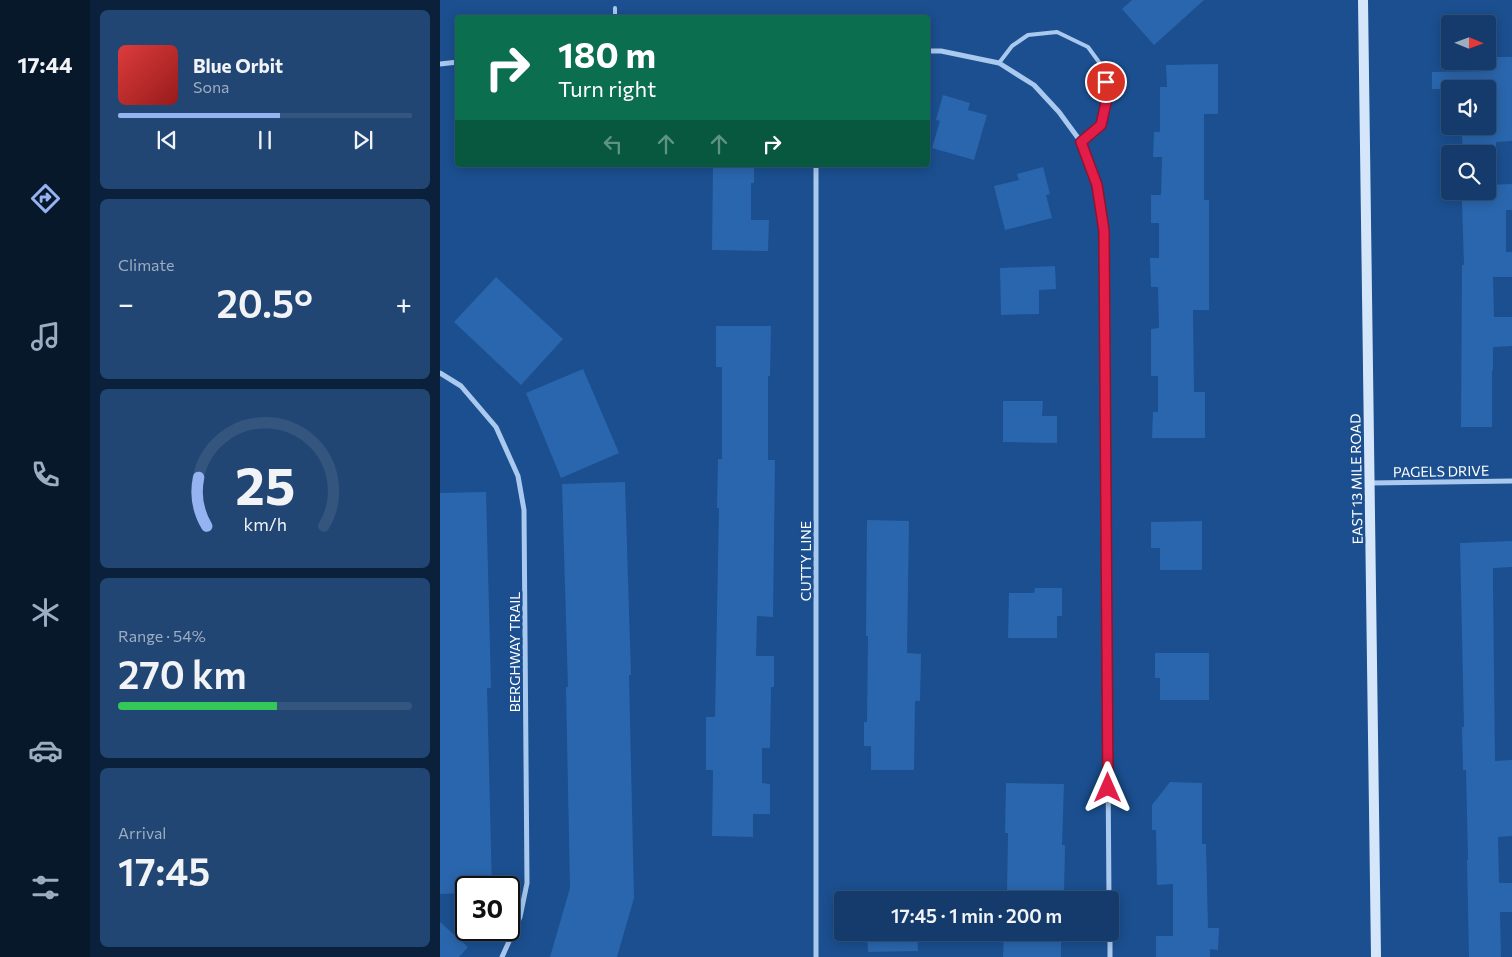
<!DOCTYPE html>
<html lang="en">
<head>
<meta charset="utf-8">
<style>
  body { margin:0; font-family:Commissioner,sans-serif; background:#214673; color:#f1f3f6; height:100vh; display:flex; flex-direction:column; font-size:19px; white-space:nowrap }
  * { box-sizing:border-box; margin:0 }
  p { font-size:16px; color:#9dadc1 }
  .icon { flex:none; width:28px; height:28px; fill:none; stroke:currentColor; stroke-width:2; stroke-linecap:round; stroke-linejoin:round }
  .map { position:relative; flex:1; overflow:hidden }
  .drawer { display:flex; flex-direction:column; gap:10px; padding:10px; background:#0b203b; width:350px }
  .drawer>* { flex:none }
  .top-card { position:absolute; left:15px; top:15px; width:475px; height:152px; border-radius:5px; box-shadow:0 2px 12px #0003,0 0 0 1px #33557e; background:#0b6e4f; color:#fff; overflow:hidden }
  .needle { width:32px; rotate:91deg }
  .buttons { position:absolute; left:1001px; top:15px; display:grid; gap:10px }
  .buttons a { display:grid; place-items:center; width:55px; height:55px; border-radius:5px; background:#143b6b; box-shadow:0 2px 12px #0003,0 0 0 1px #33557e; font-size:25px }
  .speed { position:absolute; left:15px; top:876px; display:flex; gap:10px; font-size:25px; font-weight:700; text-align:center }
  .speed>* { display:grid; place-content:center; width:65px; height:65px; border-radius:50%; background:#143b6b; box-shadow:0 2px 12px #0003,0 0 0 1px #33557e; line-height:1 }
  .speed .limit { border:2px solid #111; border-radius:8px; background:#fff; color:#111 }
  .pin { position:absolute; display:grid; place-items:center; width:42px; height:42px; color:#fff; margin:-21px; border:2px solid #fff; border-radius:50%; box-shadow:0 1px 5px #0007 }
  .me { position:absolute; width:55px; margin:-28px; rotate:0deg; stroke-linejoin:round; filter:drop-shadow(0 0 4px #0008) }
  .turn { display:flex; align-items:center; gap:18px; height:105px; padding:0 20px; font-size:22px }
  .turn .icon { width:65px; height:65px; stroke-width:2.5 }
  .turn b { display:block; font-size:35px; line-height:42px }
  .lanes { display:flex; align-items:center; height:48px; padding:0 20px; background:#0003; justify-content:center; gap:25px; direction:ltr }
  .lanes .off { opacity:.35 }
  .big { font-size:38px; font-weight:600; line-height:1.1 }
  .drawer .tile { flex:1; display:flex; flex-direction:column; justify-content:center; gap:8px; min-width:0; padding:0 18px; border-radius:8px; background:#214673 }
  .drawer .dial { align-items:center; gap:0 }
  .dial svg { height:130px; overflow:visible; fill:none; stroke:#33557e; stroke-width:7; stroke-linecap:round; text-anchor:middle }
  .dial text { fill:#f1f3f6; stroke:none }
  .song { display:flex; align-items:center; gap:15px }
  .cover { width:60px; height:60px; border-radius:8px; background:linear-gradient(135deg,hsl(0 70% 55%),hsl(0 70% 35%)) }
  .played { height:5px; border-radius:2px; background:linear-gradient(90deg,#95b2f1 55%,#33557e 55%) }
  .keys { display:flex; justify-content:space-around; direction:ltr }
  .heat { display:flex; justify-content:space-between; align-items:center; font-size:28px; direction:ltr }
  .charge { height:8px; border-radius:4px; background:linear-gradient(90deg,#34c759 54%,#33557e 0) }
  .trip { position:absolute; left:394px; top:891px; width:285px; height:50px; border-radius:5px; background:#143b6b; box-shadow:0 2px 12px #0003,0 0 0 1px #33557e; font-weight:600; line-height:50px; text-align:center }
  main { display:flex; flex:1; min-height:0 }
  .menu { display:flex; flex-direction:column; width:90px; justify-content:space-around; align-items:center; background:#08182b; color:#9dadc1 }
  .menu .icon { width:35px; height:35px }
  .menu .current { color:#95b2f1 }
  .menu b { font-size:22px; color:#f1f3f6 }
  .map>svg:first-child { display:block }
</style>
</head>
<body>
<main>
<nav class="menu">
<b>17:44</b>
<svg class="icon current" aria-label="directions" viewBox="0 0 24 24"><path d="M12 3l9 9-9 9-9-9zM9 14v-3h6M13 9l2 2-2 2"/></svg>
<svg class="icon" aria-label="music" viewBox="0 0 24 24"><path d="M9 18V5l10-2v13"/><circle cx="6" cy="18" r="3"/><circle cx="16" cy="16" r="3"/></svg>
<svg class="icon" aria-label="phone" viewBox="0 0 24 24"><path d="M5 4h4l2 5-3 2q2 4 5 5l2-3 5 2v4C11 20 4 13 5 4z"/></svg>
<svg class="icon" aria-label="climate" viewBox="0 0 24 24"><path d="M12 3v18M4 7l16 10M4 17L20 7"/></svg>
<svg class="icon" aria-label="car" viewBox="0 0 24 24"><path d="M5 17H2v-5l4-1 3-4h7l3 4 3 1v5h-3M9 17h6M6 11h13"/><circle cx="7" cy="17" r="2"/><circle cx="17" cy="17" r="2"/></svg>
<svg class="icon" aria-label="filters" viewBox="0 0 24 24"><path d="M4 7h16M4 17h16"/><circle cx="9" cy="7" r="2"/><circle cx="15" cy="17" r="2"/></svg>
</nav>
<section class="drawer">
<div class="tile">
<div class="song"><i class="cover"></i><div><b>Blue Orbit</b><p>Sona</p></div></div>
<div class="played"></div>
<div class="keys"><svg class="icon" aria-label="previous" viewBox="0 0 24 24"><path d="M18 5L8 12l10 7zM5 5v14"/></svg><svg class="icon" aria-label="pause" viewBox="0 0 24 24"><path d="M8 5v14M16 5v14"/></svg><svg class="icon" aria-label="next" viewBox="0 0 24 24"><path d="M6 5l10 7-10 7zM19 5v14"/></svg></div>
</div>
<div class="tile"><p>Climate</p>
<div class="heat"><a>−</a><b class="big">20.5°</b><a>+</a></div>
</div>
<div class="tile dial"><svg viewBox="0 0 100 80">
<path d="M14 69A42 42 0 1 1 86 69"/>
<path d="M14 69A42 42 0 0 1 9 39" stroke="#95b2f1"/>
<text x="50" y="56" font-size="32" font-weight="700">25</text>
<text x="50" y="72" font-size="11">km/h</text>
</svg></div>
<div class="tile"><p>Range · 54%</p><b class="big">270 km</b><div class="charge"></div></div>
<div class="tile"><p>Arrival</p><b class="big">17:45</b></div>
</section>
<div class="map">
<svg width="1072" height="957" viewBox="0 0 1072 957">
  <rect width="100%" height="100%" fill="#1b4f8f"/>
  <!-- building -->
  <g fill="#2a66ad">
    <path d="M692,0H764L714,45L682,9Z"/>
    <path d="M1048,57H1072V141L1056,142V154H1023L1022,136L1048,135V89H992V72L1048,71Z"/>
    <path d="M778,64V114H764V200H769V310H753L754,392H765V438H712L713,412H718V376H711V329L719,328L718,287H711L710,258H719V223H711V195H721L722,157H713L714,132H720V87H727L726,65Z"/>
    <path d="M503,95L530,103L528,110L547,115L534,160L492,148L500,121L496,120Z"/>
    <path d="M273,165H314V183H311V220H329L328,251L272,250Z"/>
    <path d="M603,167L610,194L606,195L612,218L565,230L554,186L579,180L577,174Z"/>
    <path d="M1072,184V210H1066V252H1072V277H1053L1054,317H1072V346L1053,347V370H1052V427H1021L1022,265H1024L1022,201H1048V185Z"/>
    <path d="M615,266L616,289L599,290V314L561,315L560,268Z"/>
    <path d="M56,277L123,339L81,385L14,322Z"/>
    <path d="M276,326H331L330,376H328V460H335L333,617L317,616L316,656H334V687H331L330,748H322V783L330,784V814H313V837L272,836L273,770H266V717H275L279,508H277L278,459H282V367H276Z"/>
    <path d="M143,369L179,453L121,478L86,393Z"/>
    <path d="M563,401H603L602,416H617V443L563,442Z"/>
    <path d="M185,482L191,675H189L194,898L177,957H110L130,888L126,687H128L122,484Z"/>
    <path d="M46,492L51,688H47L52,888H26V893L0,894V493Z"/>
    <path d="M427,520L469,521L467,653L481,654L480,701H475L474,770H431V746H424V722H427L428,636H426Z"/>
    <path d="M762,521V570H720V548H711V522Z"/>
    <path d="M1072,541V567L1053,568V585L1055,761L1072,760V836L1058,837L1059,883H1072V912H1060L1061,957H1029L1027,860H1028L1026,770H1023L1022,727H1024L1020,543Z"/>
    <path d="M595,588H622V616H617V638H568L569,593H594Z"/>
    <path d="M715,653H769V700H720V678H715Z"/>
    <path d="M730,782L762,783V844H766L768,928H779L778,950L770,949V957H716V936H733V884L717,885L716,830H712V805Z"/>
    <path d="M566,783L624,784L622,845H625L624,895L567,894L568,833H565Z"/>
    <path d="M0,922L28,947L19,957H0Z"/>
    <path d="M427,932H477L478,951L428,952Z"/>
    <path d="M564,932H621V957H563Z"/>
  </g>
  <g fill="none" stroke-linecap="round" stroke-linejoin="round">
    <!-- service -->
    <g stroke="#a9c9ee" stroke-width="4">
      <path d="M175,18V8"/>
      <path d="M559,63L572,46L588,35L617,32L648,47L664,69L668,94L661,125L641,142"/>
    </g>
    <!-- minor -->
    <g stroke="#a9c9ee" stroke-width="5">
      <path d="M488,51H501L559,63L594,85L619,112L641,142L657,185L664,231L669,900"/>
      <path d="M0,64L18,62"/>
      <path d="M0,373L21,386L56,427L78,476L84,510L87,883L80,917L62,957"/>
      <path d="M930,483L1072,481"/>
      <path d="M670,932V957"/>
      <path d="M376,957V165"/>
    </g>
    <!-- secondary -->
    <path stroke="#d6e6fa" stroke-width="10" d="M923,0L936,957"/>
  </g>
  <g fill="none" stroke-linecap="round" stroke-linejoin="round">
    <defs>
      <path id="route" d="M666,82L668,94L661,125L641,142L657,185L664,231L668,788"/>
    </defs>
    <!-- route casing -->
    <use href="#route" stroke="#92132f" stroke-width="12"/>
    <!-- route -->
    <use href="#route" stroke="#e11d48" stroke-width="9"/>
  </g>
  <g text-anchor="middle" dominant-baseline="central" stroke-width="5" stroke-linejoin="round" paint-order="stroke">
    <!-- street labels -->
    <g font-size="14" fill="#fff" stroke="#1b4f8f">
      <text transform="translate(1001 471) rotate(-1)">PAGELS DRIVE</text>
      <text transform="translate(916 479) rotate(-91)">EAST 13 MILE ROAD</text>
      <text transform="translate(365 561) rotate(-90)">CUTTY LINE</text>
      <text transform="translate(74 652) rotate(-90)">BERGHWAY TRAIL</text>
    </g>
  </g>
</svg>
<div class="buttons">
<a><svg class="needle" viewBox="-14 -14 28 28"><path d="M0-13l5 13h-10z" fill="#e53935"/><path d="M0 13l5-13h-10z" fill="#9dadc1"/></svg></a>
<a><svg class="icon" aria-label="sound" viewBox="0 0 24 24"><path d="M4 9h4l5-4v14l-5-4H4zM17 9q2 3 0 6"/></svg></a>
<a><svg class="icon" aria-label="search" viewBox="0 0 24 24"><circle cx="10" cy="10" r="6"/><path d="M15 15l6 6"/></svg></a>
</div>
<div class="speed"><div class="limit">30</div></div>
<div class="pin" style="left:666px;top:82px;background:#d93025"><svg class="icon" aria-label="arrive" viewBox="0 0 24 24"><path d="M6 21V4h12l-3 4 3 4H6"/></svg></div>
<svg class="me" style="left:668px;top:788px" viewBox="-20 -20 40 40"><path d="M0-17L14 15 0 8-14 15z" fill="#e11d48" stroke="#fff" stroke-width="4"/></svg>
<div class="trip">17:45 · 1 min · 200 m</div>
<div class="top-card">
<div class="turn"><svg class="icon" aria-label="right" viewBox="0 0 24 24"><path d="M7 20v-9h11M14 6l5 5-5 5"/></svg><div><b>180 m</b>Turn right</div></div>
<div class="lanes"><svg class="icon off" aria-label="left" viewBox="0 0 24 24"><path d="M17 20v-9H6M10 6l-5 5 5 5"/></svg><svg class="icon off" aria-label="ahead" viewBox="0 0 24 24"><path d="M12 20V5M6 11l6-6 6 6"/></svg><svg class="icon off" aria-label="ahead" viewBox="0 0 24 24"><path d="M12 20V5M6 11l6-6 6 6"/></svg><svg class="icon" aria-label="right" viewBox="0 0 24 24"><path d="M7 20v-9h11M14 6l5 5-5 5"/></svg></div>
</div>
</div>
</main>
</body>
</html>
